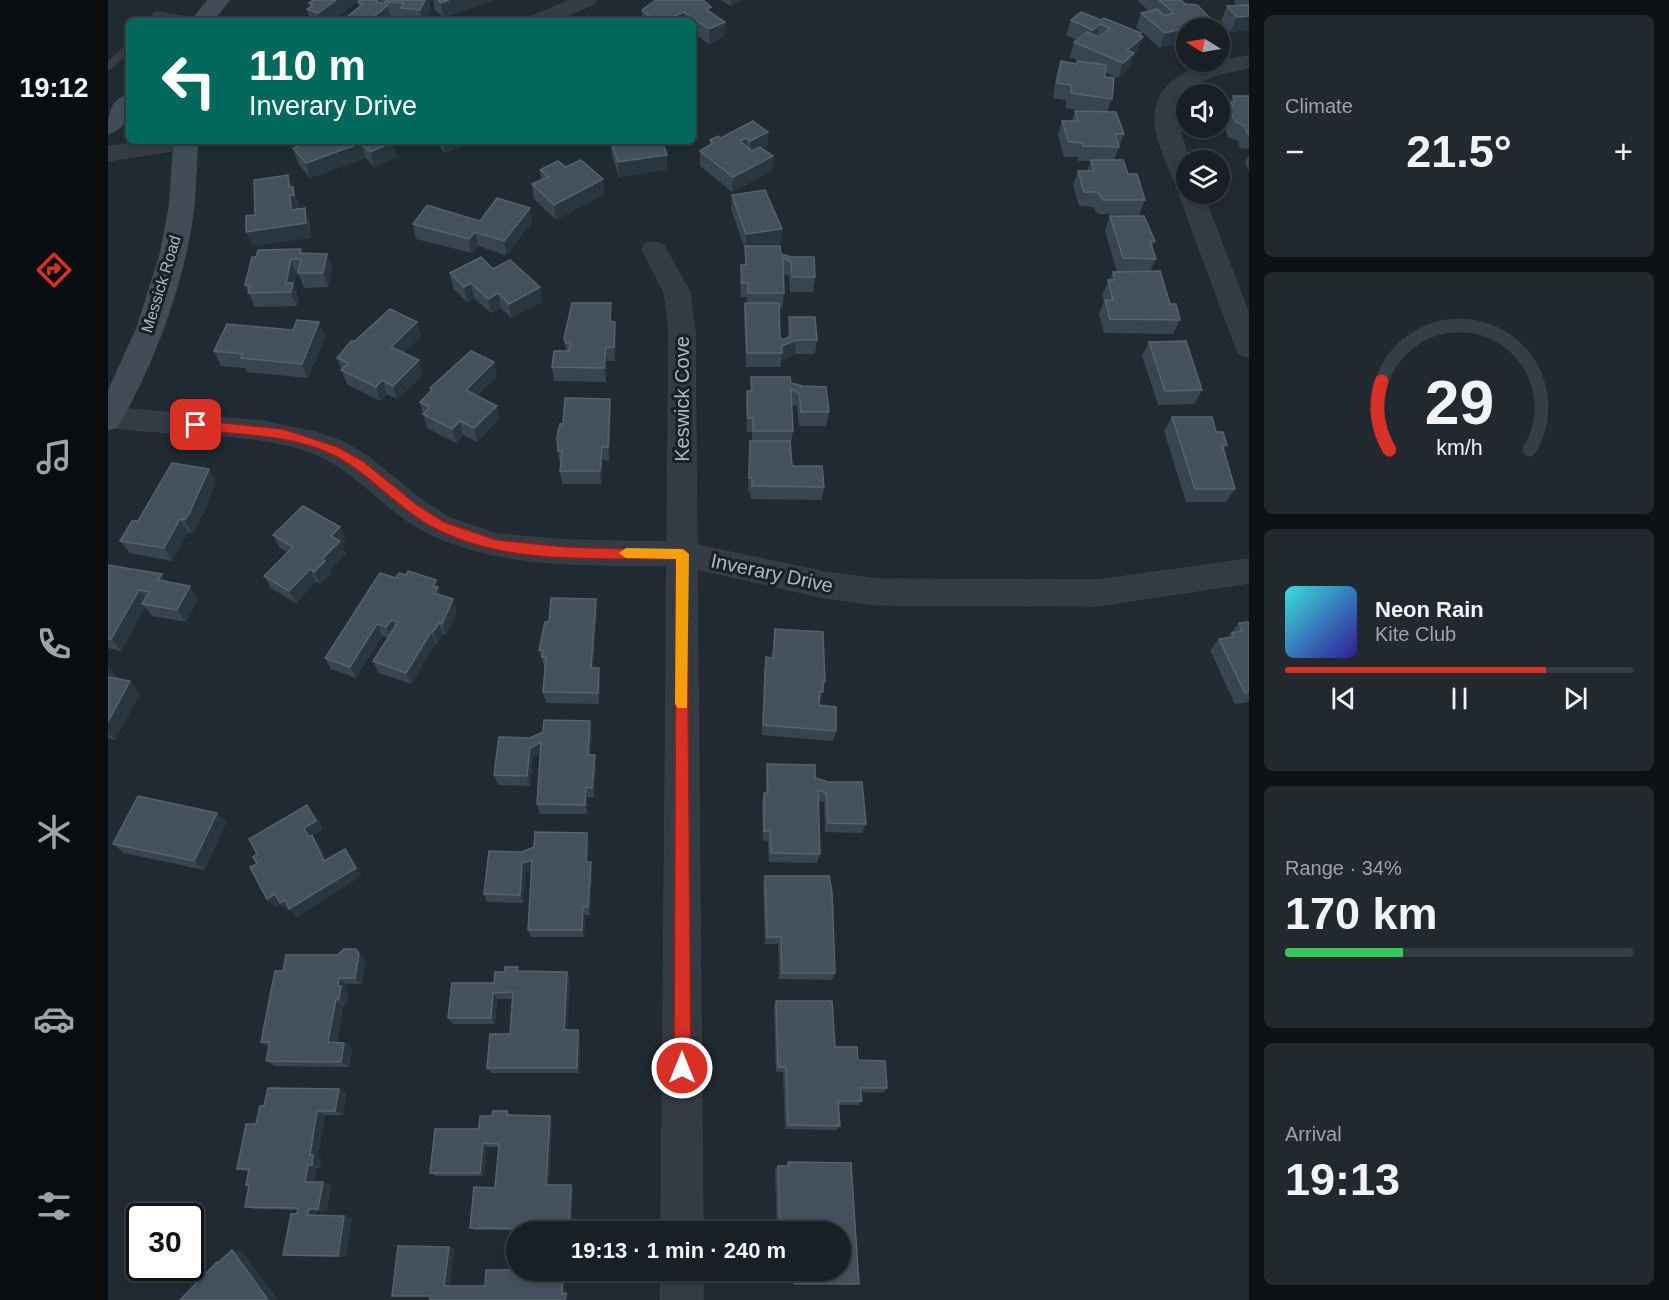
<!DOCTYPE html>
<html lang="en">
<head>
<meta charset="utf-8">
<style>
  body { margin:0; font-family:Helvetica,sans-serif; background:#21282e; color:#f1f3f6; height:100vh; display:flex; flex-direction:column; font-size:22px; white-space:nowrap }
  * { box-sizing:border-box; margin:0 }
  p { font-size:20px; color:#9fa3a7 }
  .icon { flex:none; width:33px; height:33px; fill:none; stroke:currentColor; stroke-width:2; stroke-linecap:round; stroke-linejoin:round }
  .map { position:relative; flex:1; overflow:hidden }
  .details { display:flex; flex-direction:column; gap:15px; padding:15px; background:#0d1215; width:420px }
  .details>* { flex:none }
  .hud { position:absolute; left:18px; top:18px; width:570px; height:126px; border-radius:9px; box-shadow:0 3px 9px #0003,0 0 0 2px #363e43; background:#00695c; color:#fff; overflow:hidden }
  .needle { width:39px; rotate:281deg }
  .fabs { position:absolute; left:1068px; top:18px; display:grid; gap:12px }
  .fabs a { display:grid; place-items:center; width:54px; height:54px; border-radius:50%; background:#182026; box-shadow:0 3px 9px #0003,0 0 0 2px #363e43; font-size:30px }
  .speed { position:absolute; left:18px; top:1203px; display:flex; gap:12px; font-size:30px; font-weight:700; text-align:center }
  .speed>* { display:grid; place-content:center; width:78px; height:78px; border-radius:50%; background:#182026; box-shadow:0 3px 9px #0003,0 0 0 2px #363e43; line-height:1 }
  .speed .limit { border:3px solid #111; border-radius:9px; background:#fff; color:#111 }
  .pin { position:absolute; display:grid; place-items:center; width:51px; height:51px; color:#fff; margin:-26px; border-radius:12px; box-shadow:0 3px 9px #0006 }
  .me { position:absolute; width:66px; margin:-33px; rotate:0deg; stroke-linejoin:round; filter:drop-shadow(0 0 4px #0008) }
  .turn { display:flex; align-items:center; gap:21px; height:126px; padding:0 24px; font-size:27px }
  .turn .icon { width:78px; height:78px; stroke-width:2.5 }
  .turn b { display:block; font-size:42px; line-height:51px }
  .big { font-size:45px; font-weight:700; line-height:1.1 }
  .details .widget { flex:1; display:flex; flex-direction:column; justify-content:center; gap:9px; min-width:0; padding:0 21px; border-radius:9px; background:#21282e }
  .details .dial { align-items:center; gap:0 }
  .dial svg { height:156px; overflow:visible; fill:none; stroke:#363e43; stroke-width:7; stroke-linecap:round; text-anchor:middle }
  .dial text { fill:#f1f3f6; stroke:none }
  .song { display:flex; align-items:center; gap:18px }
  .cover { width:72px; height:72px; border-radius:9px; background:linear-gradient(135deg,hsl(180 70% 55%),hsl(250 70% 35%)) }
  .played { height:6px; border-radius:3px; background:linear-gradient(90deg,#d93025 75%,#363e43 75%) }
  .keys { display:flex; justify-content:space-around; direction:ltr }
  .heat { display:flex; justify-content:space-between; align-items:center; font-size:33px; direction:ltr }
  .charge { height:9px; border-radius:4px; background:linear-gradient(90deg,#34c759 34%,#363e43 0) }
  .trip { position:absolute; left:398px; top:1221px; width:345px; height:60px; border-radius:30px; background:#182026; box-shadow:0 3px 9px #0003,0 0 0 2px #363e43; font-weight:700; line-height:60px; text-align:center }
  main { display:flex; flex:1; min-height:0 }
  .tab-bar { display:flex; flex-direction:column; width:108px; justify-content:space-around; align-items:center; background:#0a0d0f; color:#9fa3a7 }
  .tab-bar .icon { width:42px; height:42px }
  .tab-bar .active { color:#d93025 }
  .tab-bar b { font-size:27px; color:#f1f3f6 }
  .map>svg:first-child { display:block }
</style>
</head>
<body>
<main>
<nav class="tab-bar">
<b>19:12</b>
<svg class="icon active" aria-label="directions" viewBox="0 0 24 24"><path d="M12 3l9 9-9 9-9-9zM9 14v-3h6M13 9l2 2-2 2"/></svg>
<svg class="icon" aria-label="music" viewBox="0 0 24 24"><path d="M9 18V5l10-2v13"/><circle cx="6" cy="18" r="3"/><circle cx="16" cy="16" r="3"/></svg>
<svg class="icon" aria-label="phone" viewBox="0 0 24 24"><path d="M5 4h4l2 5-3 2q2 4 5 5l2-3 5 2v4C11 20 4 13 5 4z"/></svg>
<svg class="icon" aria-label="climate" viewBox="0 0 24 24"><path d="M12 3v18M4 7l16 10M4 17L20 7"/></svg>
<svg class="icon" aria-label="car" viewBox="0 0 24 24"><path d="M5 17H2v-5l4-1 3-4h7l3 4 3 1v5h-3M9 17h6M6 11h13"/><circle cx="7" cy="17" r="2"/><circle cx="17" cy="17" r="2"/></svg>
<svg class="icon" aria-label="filters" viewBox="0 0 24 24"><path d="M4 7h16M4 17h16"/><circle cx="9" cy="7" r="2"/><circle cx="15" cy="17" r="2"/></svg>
</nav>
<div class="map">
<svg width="1141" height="1300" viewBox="0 0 1141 1300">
  <rect width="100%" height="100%" fill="#202a33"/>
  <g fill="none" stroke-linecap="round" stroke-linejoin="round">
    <defs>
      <g id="lane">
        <path d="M49,12L86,18L91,21H68L46,17L44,15Z"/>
        <path d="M21,43V52L0,71V62Z"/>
      </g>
      <g id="street">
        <path d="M462,0H489L486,4L447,21H420L423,17Z"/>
        <path d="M1141,56V68C1076,79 1055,95 1082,160H1078V194H1095L1141,314V357L1132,355L1128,348L1071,194L1077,188L1070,186L1066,181C1059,162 1047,140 1047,119C1046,71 1105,62 1141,56Z"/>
        <path d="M38,141H93L90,146L82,148L0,161V147Z"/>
        <path d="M546,242L555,244L582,292L587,331L589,545L717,572L768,579L989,580L1141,559V583L989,606L768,605L717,598L589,569L595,1232H553L559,566C479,564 396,569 322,534C275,512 246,465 194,449C134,431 62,436 0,427L1,407L154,421L207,432L236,442L261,457L315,501L342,518L389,534L459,540L559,542L561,331L556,292L534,250L537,244Z"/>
        <rect x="553" y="1270" width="42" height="30"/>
      </g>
      <g id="secondary">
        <path d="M100,0H122L105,21H83Z"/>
        <path d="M21,94C21,112 20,129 0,134C0,117 1,99 21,94Z"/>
        <path d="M66,141H90C88,170 88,200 83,228C71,297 44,366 10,427L0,430V391L29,327L52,254L61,207Z"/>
      </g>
    </defs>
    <!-- lane casing -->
    <use href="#lane" stroke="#3d454d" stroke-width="1"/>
    <!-- street casing -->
    <use href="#street" stroke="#3d454d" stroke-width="1"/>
    <!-- secondary casing -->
    <use href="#secondary" stroke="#3d454d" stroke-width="1"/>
    <!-- lane -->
    <use href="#lane" fill="#333c44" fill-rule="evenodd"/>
    <!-- street -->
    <use href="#street" fill="#333c44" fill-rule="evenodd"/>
    <!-- secondary -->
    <use href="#secondary" fill="#414c57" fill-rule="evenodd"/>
  </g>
  <!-- wall -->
  <g fill="#384550">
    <path d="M251,0L224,21H202L199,9L202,7L201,3Z"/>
    <path d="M251,0H321L322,11L317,21H296V18L282,17L283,20L282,21H234L251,7L250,2Z"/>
    <path d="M325,0H385L336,18L327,10Z"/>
    <path d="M613,0H634L623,6Z"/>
    <path d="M1031,0H1073L1077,4L1105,21L1102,28H1078L1052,48L1028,27L1033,13L1041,11L1030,1Z"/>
    <path d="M1128,0H1141V30L1122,32L1113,21L1119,6H1129L1126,3Z"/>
    <path d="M603,7V13L617,22L616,37L601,44L585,33V21H534V10Z"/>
    <path d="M973,12L1032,35L1029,52L1025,55L1021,68L1010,78L997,72V77L1004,99L999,112L1016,134L1006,160L1020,174L1037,200L1031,215L990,214L985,207L971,206L965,185L970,171H979L983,161H970V157H956L950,135L954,121H964L967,111L982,112L958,108V100L945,98L948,76L953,61L968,64L969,61H971L962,57L966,42L969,40L958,35L963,20Z"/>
    <path d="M1125,96H1141V149L1132,148L1130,141L1120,137L1114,121Z"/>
    <path d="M660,132L659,147L655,149L665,156L664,171L624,192L592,166V151L602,145V140Z"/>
    <path d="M284,141L289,157L266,167L258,158L202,178L190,163L185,148Z"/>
    <path d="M327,141H358L359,144L337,153Z"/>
    <path d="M503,142L559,170L511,177L504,156Z"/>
    <path d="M1141,154V171L1137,163Z"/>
    <path d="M458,167L495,179L496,194L448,220L426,199L424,184L433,180L432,170Z"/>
    <path d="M624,195L674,229L673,244L656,246L673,254L707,277L705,292H682L681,276L675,274L676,293L674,308H671L672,337L675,340L680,337V331L681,317L709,340L707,354H687L673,360V367H638L636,317L637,303H639V297H633L632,279L633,265H637V249L623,209Z"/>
    <path d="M1002,216L1047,241L1044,247L1048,259L1042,271L1072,320L1065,334L996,333L991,314L996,301L994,295L1005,272H1009L997,231Z"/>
    <path d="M372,221L424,222L398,255L370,246L364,253L308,239L305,224Z"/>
    <path d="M194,253L224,268L220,287L196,288L190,273L189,274L186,286L190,298L189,306L147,307L137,285Z"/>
    <path d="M385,269L432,287L434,302L403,318L393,308L383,313L366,298L359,302L345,288L342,273Z"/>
    <path d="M503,303V322H507L508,336L507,361H499L498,382L446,381L444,367L458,351L456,339Z"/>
    <path d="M185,330L217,336L200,378L139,372L137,368L113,366L106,351Z"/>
    <path d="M313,336L295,353L315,375L289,399L279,394L272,401L239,384L229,358L247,341Z"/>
    <path d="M1041,342L1094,390L1086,404L1050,405L1034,356Z"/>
    <path d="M386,362L389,376L369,395L389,406L391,419L369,442L355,435L348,443L319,428L312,402L322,391V388Z"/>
    <path d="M643,377L683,383L721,412L718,426H691L689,406L683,404L685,431L683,444L684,466L716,487L714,500L643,499L642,491H640L641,454L642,441H644V432H639L638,405L639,391H642Z"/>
    <path d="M503,413L501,461L495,460L493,484H454L452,471L453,464H452L450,451Z"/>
    <path d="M1064,417L1108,432L1119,445L1116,450L1127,489L1118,502H1078L1056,431Z"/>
    <path d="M108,482L89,527L84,533L80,532L64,561L22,553L12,541L30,521Z"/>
    <path d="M232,527L238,540L234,544L238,554L222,570L223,573L212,584L208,582L188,603L163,588L156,576L179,552L172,548L165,535Z"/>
    <path d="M0,565L59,581L90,598L78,622L44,616L37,607L13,651L0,648Z"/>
    <path d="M272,573L332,593V595L349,611L338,635L335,634L329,644H327L303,684L271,673L265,661L280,638L274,636L248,678L223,669L217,658Z"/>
    <path d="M488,599L489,611L485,668L492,680L491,704L438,703L435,692L437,669L431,650L441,622Z"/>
    <path d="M1141,622V702L1127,704L1102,650L1111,639L1120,637L1121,635L1131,623Z"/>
    <path d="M667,629L717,682L711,705L728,731L725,741L654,735L656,669L658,657L664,658Z"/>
    <path d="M0,668L10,679L32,693L7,740L0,738Z"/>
    <path d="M484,731L482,755L488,765L486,797H480L479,814H432L429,804L433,754L425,758L422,786L390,785L386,775L422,738Z"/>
    <path d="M659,764L707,778L758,824L754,833L717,832L716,802L710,801L712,854L709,863L661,862L660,841L655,840L654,802L656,793H658V774Z"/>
    <path d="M109,813L118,823L96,870L16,853L5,844Z"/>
    <path d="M479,833L481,842L480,862L484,871L482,915H477L476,937H423L420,930L424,870L418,872L415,903L379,902L376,894L414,852Z"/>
    <path d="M657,876L727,973L724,980L671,979L670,944H657L655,884Z"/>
    <path d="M255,956L257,962L254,984H238L237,990L240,992L238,1006H235L229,1043H236L244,1048L241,1067L167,1066L158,1061L161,1047L153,1042L175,971Z"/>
    <path d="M412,971L459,972L462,979L459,1030H470L472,1036L471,1073H383L379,1068L402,1034L404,999H389L387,1024H345L340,1018Z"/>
    <path d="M668,1001L779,1088L775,1093L753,1092L754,1101L750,1105H730L732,1126L728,1130L677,1129L675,1072H668L666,1007Z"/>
    <path d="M238,1093L235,1115H217L210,1157L213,1159L212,1168H208L206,1182L223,1185L219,1211H209L208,1215L244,1218L238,1257L185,1256L175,1255L189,1214V1210L147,1209L137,1207L141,1186L138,1185L140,1172L129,1169L148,1124Z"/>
    <path d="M399,1111L403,1115L444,1120L441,1185L465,1188L463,1230H367L362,1228L387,1188L391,1147H379L376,1176H328L322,1173L384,1116Z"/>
    <path d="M680,1162L743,1163L751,1284H684V1270H732V1232H669L667,1169L670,1166H678Z"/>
  </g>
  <!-- shaded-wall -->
  <g fill="#29353f">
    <path d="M228,0H251L224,21H212L210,13Z"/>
    <path d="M270,0H272L274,10L280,5L283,20L282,21H260Z"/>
    <path d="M315,0H321V3L320,5L322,11L317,21H314L312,10Z"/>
    <path d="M341,0H385L336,18L333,3Z"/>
    <path d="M623,0H634L623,6Z"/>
    <path d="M603,7V22L598,9Z"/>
    <path d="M576,12V21H562V18Z"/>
    <path d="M1141,16V30L1122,32L1129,17Z"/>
    <path d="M1105,21L1102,28H1078V41L1052,48L1057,33Z"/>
    <path d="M617,22L616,37L601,44V29Z"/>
    <path d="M992,24L987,39L981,45L985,30Z"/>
    <path d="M1033,33L1030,40L1035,37L1029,52L1025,55L1021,68L1010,78L1019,50Z"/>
    <path d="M660,132L659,147L642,156V141Z"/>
    <path d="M639,138L638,153L632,141Z"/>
    <path d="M335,141H358L359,144L337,153Z"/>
    <path d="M285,142L289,157L266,167L262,152Z"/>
    <path d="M253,143L258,158L202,178L198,163Z"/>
    <path d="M559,155V170L511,177L510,162Z"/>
    <path d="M665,156L664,171L624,192L625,177Z"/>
    <path d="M180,175L190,201L191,210H183Z"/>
    <path d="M495,179L496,194L448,220L446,205Z"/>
    <path d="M197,208L202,222L203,238L144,246L138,232Z"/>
    <path d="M422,208L424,222L398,255L396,241Z"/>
    <path d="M674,229L673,244L637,249L638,234Z"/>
    <path d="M367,232L370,246L364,253L361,239Z"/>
    <path d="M219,254L224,268L220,287L215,273Z"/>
    <path d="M183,259L189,274L186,286L190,298L189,306L178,283Z"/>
    <path d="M363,283L366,298L359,302L356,287Z"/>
    <path d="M432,287L434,302L403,318L401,304Z"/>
    <path d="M390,293L393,308L383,313L380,299Z"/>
    <path d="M503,303L504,318L503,336L502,321Z"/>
    <path d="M211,322L217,336L200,378L194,364Z"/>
    <path d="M309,322L313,336L287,361L283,347Z"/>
    <path d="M507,322L508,336L507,361L506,347Z"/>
    <path d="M688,340L687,354L673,360L674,346Z"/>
    <path d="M498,347L499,361L498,382L496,368Z"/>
    <path d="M311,360L315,375L289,399L285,386Z"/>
    <path d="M386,362L389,376L361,404L358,390Z"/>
    <path d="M274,380L279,394L272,401L268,387Z"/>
    <path d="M502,399L503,413L501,461L500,447Z"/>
    <path d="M389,406L391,419L369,442L366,428Z"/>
    <path d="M352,421L355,435L348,443L344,429Z"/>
    <path d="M494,447L495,460L493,484L492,471Z"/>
    <path d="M101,469L108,482L89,527L84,533L76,520Z"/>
    <path d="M72,519L80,532L64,561L56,548Z"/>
    <path d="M232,527L238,540L234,544L238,554L222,570L223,573L212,584L206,572L214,559L223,536Z"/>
    <path d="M202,569L208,582L188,603L181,591Z"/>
    <path d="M54,574L62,586L50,580Z"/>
    <path d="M328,580L334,600L331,605L325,586Z"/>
    <path d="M82,586L90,598L78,622L69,610Z"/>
    <path d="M31,590L40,602L34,604L37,607L13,651L3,639Z"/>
    <path d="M345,599L349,611L338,635L334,624Z"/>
    <path d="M488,599L489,611L485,679L483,668Z"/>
    <path d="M284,620L289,632L283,639L278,627Z"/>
    <path d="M331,623L335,634L329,644L325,632Z"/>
    <path d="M269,624L274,636L248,678L242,667Z"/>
    <path d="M323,632L327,644L303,684L298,673Z"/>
    <path d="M0,668L11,680H0Z"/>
    <path d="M491,668L492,680L491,704L490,693Z"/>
    <path d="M22,681L32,693L7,740L0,733V722Z"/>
    <path d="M482,721L484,731L482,765L480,755Z"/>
    <path d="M433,742L436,752L425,758L422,786L419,776L422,748Z"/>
    <path d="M487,755L488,765L486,797L484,788Z"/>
    <path d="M478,787L480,797L479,814L477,805Z"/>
    <path d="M199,805L207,814L215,830L204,836L211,844L223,870L216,861L196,828Z"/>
    <path d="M109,813L118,823L96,870L86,861Z"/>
    <path d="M479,833L481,842L479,870L478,862Z"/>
    <path d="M237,849L243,858L254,876L189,917L182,910L180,912L172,904L167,908L159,899Z"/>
    <path d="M424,860L427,868L418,872L415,903L412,895L414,863Z"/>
    <path d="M483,862L484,871L482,915L480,907Z"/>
    <path d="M475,907L477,915L476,937L474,930Z"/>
    <path d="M248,949L255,956L257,962L254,984L247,978Z"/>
    <path d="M459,972L462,979L459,1036L456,1030Z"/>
    <path d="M231,978L238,984L237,990L240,992L238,1006L231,999L230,986Z"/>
    <path d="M385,993L389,999L387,1024L383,1018Z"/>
    <path d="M228,999L235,1006L228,1048L220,1042Z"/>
    <path d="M470,1030L472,1036L471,1073L469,1068Z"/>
    <path d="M236,1043L244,1048L241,1067L233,1062Z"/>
    <path d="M231,1089L238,1093L235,1115L227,1111Z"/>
    <path d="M209,1111L217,1115L210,1157L213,1159L212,1168L204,1165L202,1155Z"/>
    <path d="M442,1116L444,1120L441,1187L438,1185Z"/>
    <path d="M375,1143L379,1147L376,1176L372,1173Z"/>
    <path d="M200,1165L208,1168L206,1184L197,1182Z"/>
    <path d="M215,1182L223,1185L219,1211L210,1209Z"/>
    <path d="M463,1185L465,1188L463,1230L461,1229Z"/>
    <path d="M201,1209L209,1211L208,1217L199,1215Z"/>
    <path d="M236,1216L244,1218L238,1257L230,1256Z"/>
    <path d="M341,1247L346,1248L342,1287L336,1286Z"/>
    <path d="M124,1250L134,1251L170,1300H160Z"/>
    <path d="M455,1270L458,1271L457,1294H454Z"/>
    <path d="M458,1293H460V1300H457Z"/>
  </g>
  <!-- building -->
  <g fill="#44515c" stroke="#55616c" stroke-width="1.5">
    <path d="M205,0H228L210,13L199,9L205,5L201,3Z"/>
    <path d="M251,0H270L269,2L280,5L260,21H234L255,4L250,2Z"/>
    <path d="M278,0H317L312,10L293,8L296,3L277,2Z"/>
    <path d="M330,0H341L333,3Z"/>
    <path d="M548,0H595L603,7L598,9L617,22L601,29L576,12L562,18L564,21H548L534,10Z"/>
    <path d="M1051,0H1073L1077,4L1089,5L1105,21L1057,33L1033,13L1049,9L1057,16L1066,13Z"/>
    <path d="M1141,5V16L1129,17L1119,6Z"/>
    <path d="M973,12L993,20L996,18L1033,33L1031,35L1035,37L1019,50L1026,53L1015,63L966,42L979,32L991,37L1002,28L992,24L985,30L963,20Z"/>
    <path d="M953,61L969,64V61L998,65L997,77L1006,78L1004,99L963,93V85L949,83Z"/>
    <path d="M1125,96H1141V134H1139L1137,126L1127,122L1121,107H1125L1123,102H1127Z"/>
    <path d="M967,111L1008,112L1016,134H1007L1011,147L975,146V143L961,142L954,121H970Z"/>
    <path d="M645,121L660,132L642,141L639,138L632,141L644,151L652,147L665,156L625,177L592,151L605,143L602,140L610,136L613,138Z"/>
    <path d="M202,141H284L285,142L262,152L253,143L198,163L185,148Z"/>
    <path d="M507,141H554L559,155L510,162L503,142Z"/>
    <path d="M473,160L495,179L446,205L424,184L440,177L432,170L450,161L458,167Z"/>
    <path d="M983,160H1015L1020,174H1029L1037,200H995L990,192H976L970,171H986Z"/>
    <path d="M180,175L181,187H185L186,195H182L183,210L197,208L198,223L138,232V216L147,215L146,180Z"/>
    <path d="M657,190L674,229L638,234L624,195Z"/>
    <path d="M389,198L422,208L396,241L367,232L361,239L305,224L319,205L372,221Z"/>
    <path d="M1002,216H1036L1047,241H1042L1048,259L1015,258Z"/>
    <path d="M637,246H672L673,254L683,257H706L707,277H684L683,262L675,258L676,293H640V283H634L633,265H638Z"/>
    <path d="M193,249L192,253L219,254L215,273H190L193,259H183L178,283H185L183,292L140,293L142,285H137L144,257H148L150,250Z"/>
    <path d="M373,257L385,269L402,260L432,287L401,304L390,293L380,299L363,283L356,287L342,273Z"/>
    <path d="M1052,271L1062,304H1068L1072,320L1002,319L997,300H1005L1000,280H1007L1005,272Z"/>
    <path d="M464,303H503L502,321L507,322L506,347H498L496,368L444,367L446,351H461L462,343H458L456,339Z"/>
    <path d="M637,303H671L672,337L675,340L683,336L681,317H707L709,340H688L674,346V353H639Z"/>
    <path d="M282,309L309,322L283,347L311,360L285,386L274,380L268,387L233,370L240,363L229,358L243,341H247Z"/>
    <path d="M189,320L211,322L194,364L133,358L135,354L106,351L119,324L185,330Z"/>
    <path d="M1078,341L1094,390L1057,391L1041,342Z"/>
    <path d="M363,351L386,362L358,390L389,406L366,428L352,421L344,429L315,414L322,407L312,402L324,390L322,388Z"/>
    <path d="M643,377H682L683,383L694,386L718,387L721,412H693L691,393L683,389L685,431H645V418H640L639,391H644Z"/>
    <path d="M457,398L502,399L500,447H494L492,471H452L454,451H450L449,437L452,424H455Z"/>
    <path d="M1064,417H1104L1108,432H1115L1119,445H1114L1127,489H1087Z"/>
    <path d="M642,441H682L684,466H714L716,487L644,486V478H641Z"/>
    <path d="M64,463L101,469L81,514L76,520L72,519L56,548L12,541L24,521H30Z"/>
    <path d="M195,506L232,527L223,536L232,541L214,559L217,561L206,572L202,569L181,591L156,576L185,547L165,535Z"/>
    <path d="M0,565L54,574L50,580L82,586L69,610L34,604L42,592L31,590L3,639H0Z"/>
    <path d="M300,571L328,580L325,586L330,587L326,593L345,599L334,624L331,623L325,632H323L298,673L265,661L290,622L284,620L278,627L269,624L242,667L217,658L272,573L288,578L291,573L298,575Z"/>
    <path d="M443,598L488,599L483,668H491L490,693L435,692L438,657H434L435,650H431L437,622H441Z"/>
    <path d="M1141,622V692L1137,693L1111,639L1126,637L1124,633L1134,631L1131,623Z"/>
    <path d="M667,629L715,632L717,682H715V692H711V705L728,707V731L655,725L658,657L665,658Z"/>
    <path d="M0,677L22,681L0,722Z"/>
    <path d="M436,720L482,721L480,755H487L484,788L478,787L477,805L429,804L433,742L422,748L419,776L386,775L391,737L422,738L435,732Z"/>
    <path d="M659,764L707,765V778L720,782H754L758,824L720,823L718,793L710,790L712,854L663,853L662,831H656V793H660Z"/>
    <path d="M30,796L109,813L86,861L5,844Z"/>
    <path d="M199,805L208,821L196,828L201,837L204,835L216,861L237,849L248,868L181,909L177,900L172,903L167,894L159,899L142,867L149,864L145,857L149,854L141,839Z"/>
    <path d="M427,832L479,833L478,862H483L480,907H475L474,930H420L424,860L414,863L412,895L376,894L381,851L414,852L426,847Z"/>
    <path d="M657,876H721L724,892L727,973H674L673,937H659Z"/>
    <path d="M236,949H248L251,954L247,978H231L230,986H233L231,999H228L220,1042L236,1043L233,1062L158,1061L162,1042H153L167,971H175L178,955H229Z"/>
    <path d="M397,967H410L409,971L459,972L456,1030H470L469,1068H379L382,1034H402L405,992L385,993L383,1018H340L344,983H386L387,972H397Z"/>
    <path d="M668,1001H724L727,1047H749L750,1060L777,1061L779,1088H752L754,1101H730L732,1126L680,1125L678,1067H670Z"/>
    <path d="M160,1088L231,1089L227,1111H209L202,1155H205L204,1165H200L197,1182H215L210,1209H201L199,1215L236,1216L230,1256L175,1255L183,1214H189L190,1208L137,1207L141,1185H138L141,1169H129L138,1124H148L152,1106H156Z"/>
    <path d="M385,1111H399V1115L442,1116L438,1185H463L461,1229L362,1228L366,1187L387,1188L391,1144L375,1143L372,1173H322L327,1129H371L372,1116H384Z"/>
    <path d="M680,1162L743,1163L751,1284H687V1270H732V1232H672L670,1166H681Z"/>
    <path d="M290,1246L341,1247L336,1286H377L378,1270H455L454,1294L458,1293L457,1300H322V1296H284Z"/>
    <path d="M124,1250L160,1300H72L109,1262L110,1263Z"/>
  </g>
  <!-- route -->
  <path fill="#d93025" stroke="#8d1f18" stroke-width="1.5" d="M88,420L175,429L230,447L255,461L309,505L336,522L389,540L459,547L579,551L583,1068L580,1074L574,1076L568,1074L566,1068L568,559C489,558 398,566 326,528C288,508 261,472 223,454C191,439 155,436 120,433C109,431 96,431 84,428V422Z"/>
  <!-- slow -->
  <path fill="#f59e0b" d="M518,548L575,549L581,554L579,708H570L567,704L568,559L518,558L511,553Z"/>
  <g text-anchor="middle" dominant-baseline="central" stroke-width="6" stroke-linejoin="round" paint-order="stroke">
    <!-- far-street labels -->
    <g font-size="16" fill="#adb7c1" stroke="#192128">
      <text transform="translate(53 284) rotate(-73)">Messick Road</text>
    </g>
    <!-- street labels -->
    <g font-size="20" fill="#adb7c1" stroke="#192128">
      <text transform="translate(574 399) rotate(-90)">Keswick Cove</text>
      <text transform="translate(664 573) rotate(12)">Inverary Drive</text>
    </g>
  </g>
</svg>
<div class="fabs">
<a><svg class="needle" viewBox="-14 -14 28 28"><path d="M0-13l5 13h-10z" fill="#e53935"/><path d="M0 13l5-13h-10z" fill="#9fa3a7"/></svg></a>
<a><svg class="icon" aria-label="sound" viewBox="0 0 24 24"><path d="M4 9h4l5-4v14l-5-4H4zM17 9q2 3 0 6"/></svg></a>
<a><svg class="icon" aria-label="layers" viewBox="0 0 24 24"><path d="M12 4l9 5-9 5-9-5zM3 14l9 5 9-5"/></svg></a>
</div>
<div class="speed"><div class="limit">30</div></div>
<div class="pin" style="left:88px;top:425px;background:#d93025"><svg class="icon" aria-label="arrive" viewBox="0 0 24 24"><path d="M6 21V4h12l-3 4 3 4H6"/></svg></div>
<svg class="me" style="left:574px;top:1068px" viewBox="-20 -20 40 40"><circle r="17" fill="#d93025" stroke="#fff" stroke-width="3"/><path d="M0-11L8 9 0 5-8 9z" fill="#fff"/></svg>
<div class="trip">19:13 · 1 min · 240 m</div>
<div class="hud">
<div class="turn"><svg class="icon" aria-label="left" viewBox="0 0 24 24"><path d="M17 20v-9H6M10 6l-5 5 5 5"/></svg><div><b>110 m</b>Inverary Drive</div></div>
</div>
</div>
<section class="details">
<div class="widget"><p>Climate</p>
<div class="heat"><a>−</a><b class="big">21.5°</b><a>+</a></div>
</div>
<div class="widget dial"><svg viewBox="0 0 100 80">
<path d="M14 69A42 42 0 1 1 86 69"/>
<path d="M14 69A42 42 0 0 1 10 34" stroke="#d93025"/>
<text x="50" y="56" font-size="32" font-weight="700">29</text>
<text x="50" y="72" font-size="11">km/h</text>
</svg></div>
<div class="widget">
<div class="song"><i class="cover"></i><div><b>Neon Rain</b><p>Kite Club</p></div></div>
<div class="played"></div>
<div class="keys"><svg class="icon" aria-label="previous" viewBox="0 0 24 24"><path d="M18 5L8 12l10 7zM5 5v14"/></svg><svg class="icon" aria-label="pause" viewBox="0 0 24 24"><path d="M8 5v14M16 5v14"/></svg><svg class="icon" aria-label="next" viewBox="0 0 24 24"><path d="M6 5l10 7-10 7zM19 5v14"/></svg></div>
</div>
<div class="widget"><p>Range · 34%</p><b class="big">170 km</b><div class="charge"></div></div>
<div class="widget"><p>Arrival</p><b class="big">19:13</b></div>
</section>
</main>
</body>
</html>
